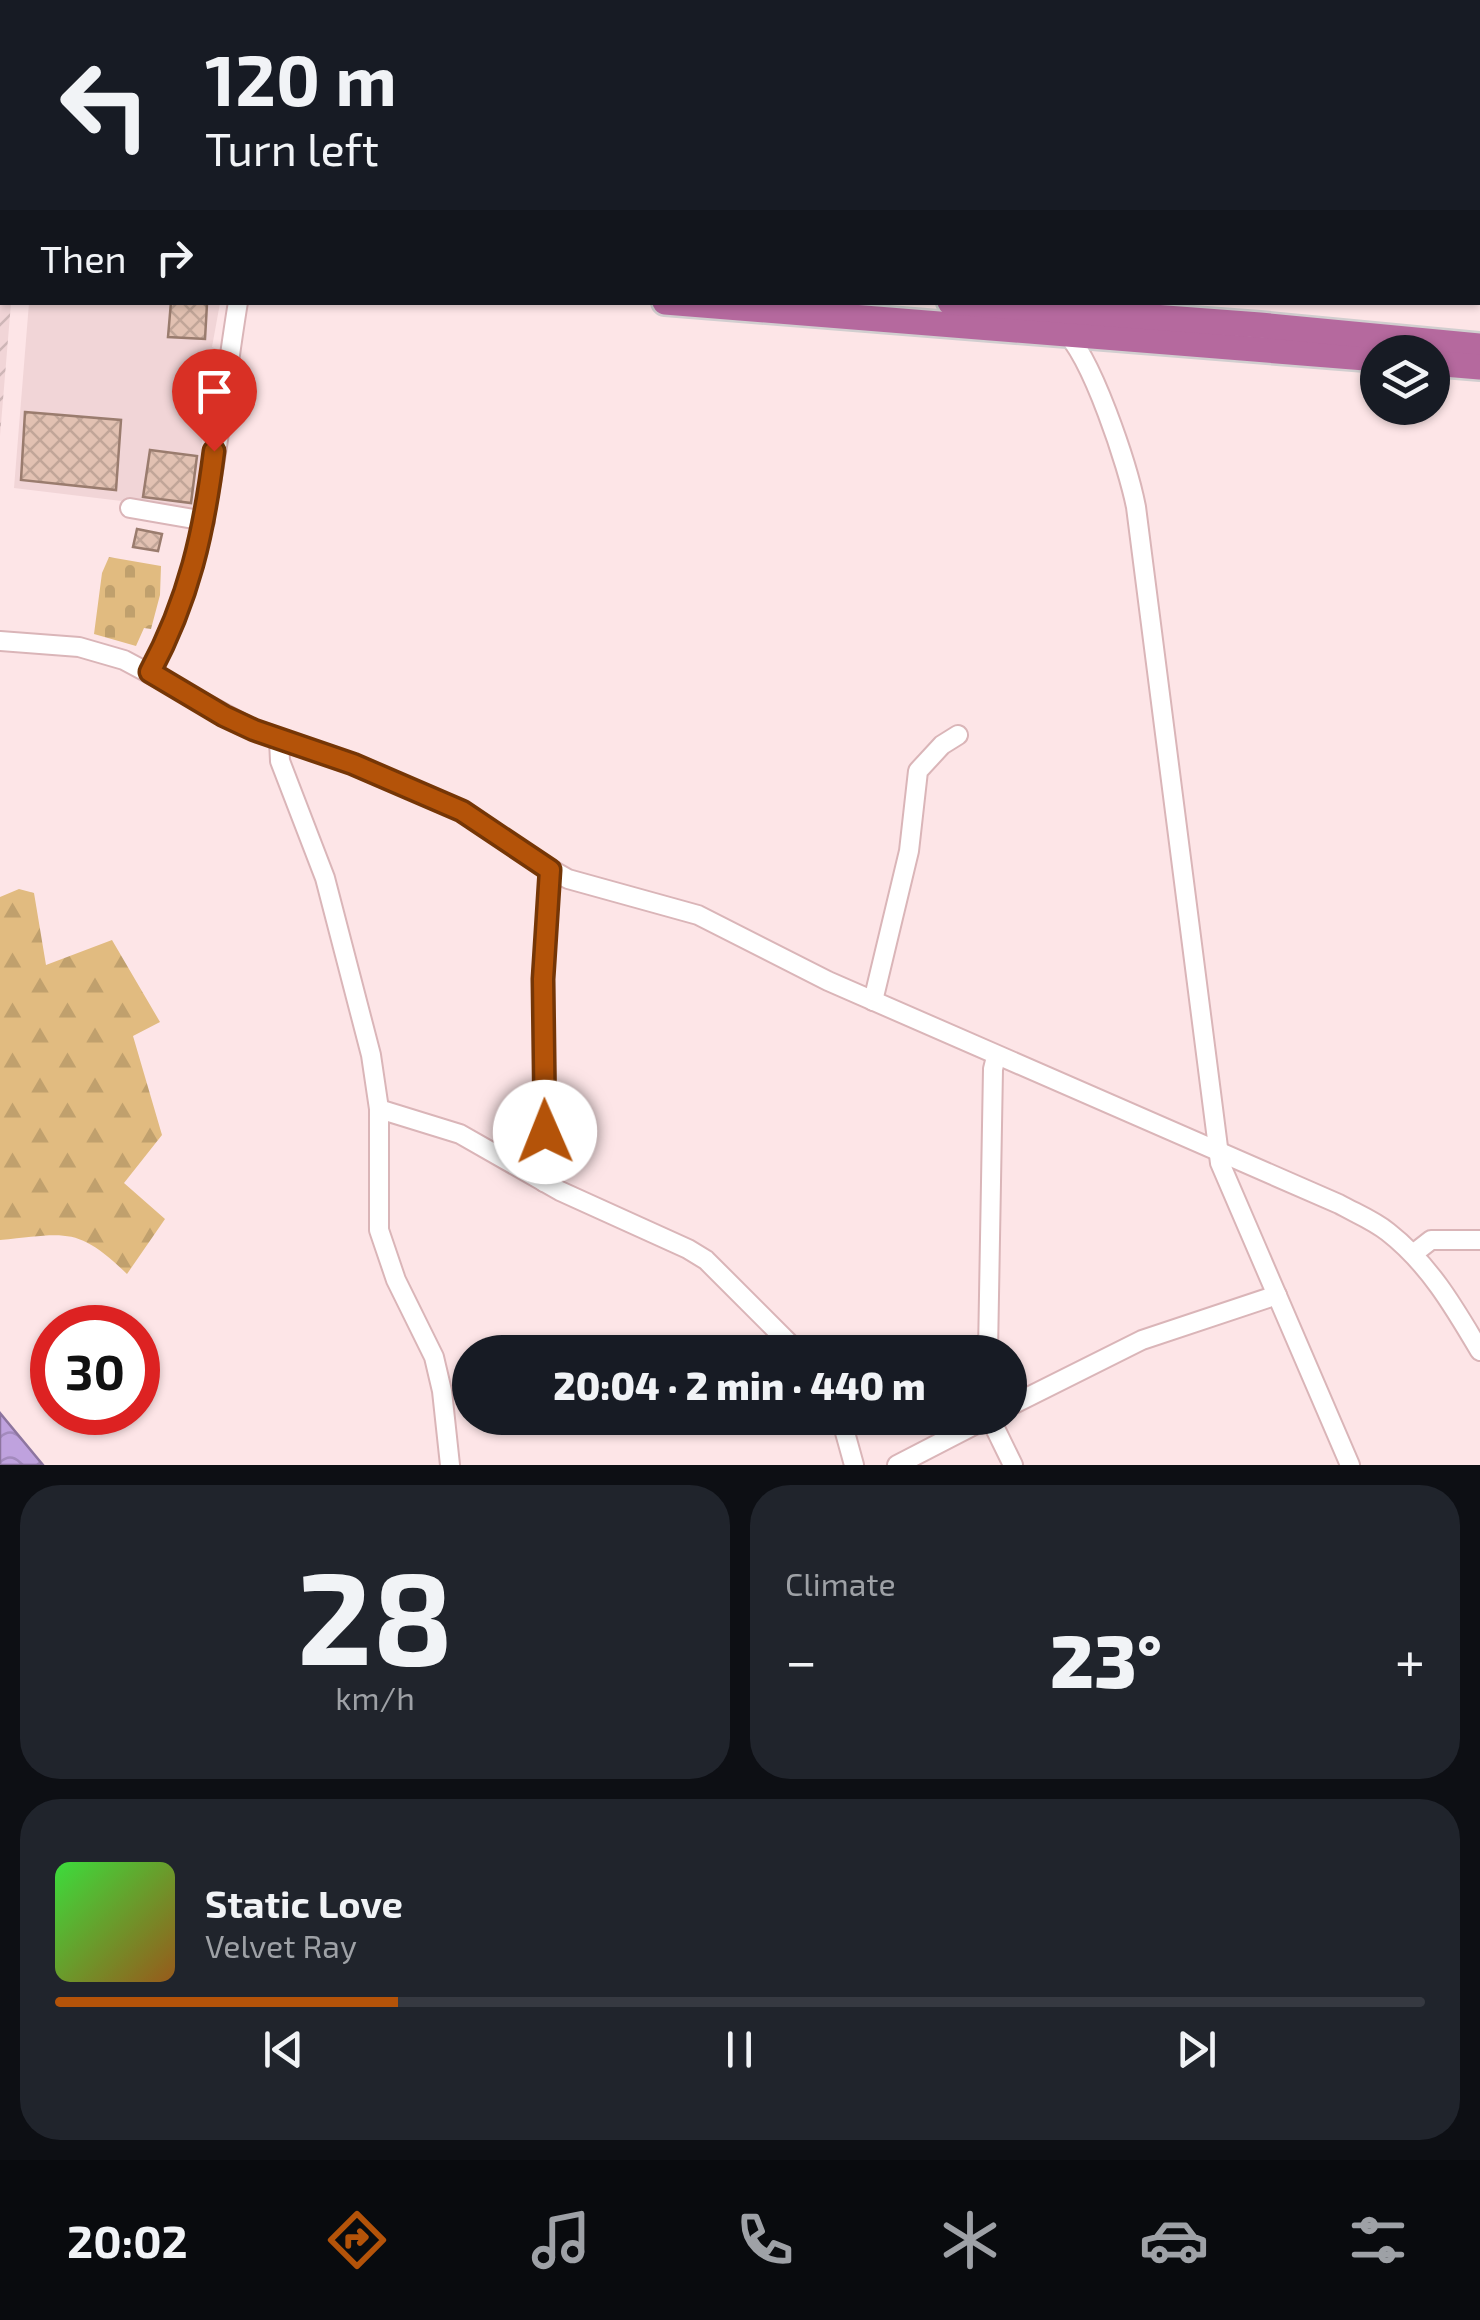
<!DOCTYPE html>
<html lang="en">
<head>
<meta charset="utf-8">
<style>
  body { margin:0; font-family:"Exo 2",sans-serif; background:#20242c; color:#f1f3f6; height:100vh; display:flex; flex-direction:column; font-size:38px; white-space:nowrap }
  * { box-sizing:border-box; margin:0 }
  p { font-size:32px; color:#9ea1a6 }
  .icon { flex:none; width:55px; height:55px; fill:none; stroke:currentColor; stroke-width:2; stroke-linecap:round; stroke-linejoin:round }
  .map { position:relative; height:1465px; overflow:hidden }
  .details { display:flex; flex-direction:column; gap:20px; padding:20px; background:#0d0f14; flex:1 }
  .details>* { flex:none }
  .hud { position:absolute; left:0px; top:0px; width:1480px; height:305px; box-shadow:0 2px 8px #0004; background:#171b24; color:#f1f3f6; overflow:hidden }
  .fabs { position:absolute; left:1360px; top:335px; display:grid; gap:20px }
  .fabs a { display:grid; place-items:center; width:90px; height:90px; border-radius:50%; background:#171b24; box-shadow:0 2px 8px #0004; font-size:50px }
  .speed { position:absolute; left:30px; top:1305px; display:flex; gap:20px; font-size:50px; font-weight:700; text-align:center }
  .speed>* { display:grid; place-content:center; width:130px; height:130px; border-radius:50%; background:#171b24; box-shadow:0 2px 8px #0004; line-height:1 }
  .speed .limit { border:15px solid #d22; background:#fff; color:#111 }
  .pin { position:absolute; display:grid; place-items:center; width:85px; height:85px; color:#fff; margin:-102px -42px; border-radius:50% 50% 50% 0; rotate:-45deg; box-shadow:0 0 10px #0007 }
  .pin .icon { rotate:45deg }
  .me { position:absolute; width:110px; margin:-55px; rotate:359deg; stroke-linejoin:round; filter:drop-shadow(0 0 8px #0008) }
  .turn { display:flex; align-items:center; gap:35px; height:210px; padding:0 40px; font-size:45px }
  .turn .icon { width:130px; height:130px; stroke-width:2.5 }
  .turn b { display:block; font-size:70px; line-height:85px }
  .then { display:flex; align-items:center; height:95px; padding:0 40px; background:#0003; gap:20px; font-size:38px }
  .big { font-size:75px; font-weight:800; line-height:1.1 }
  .details .tile { flex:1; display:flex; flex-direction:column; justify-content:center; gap:15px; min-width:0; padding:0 35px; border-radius:40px; background:#20242c }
  .details .dial { align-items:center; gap:0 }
  .dial b { font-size:130px; line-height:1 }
  .song { display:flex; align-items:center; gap:30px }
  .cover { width:120px; height:120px; border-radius:15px; background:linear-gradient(135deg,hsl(120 70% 55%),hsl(30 70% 35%)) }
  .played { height:10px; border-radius:5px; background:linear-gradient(90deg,#b45309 25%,#363941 25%) }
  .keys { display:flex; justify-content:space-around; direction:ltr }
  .heat { display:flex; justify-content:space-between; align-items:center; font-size:55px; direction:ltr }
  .details .tiles { flex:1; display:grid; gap:20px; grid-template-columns:1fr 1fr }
  .tile:last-child { grid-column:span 2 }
  .trip { position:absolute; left:452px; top:1335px; width:575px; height:100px; border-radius:50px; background:#171b24; box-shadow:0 2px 8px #0004; font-weight:800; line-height:100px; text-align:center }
  .dock { display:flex; height:160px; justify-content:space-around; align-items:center; background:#090b0e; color:#9ea1a6 }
  .dock .icon { width:70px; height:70px }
  .dock .on { color:#b45309 }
  .dock b { font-size:45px; color:#f1f3f6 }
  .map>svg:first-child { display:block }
</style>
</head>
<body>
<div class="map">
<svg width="1480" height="1465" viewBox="0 0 1480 1465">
  <defs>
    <pattern id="industrial-furrows" width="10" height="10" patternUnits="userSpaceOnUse" patternTransform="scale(2.5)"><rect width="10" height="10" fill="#f1d5d7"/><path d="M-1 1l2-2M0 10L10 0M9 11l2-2" fill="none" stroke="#ceb6b7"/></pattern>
    <pattern id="forest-firs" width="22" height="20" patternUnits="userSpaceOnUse" patternTransform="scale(2.5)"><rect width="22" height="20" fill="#e1bb80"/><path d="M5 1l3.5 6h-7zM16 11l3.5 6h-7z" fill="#c0a06d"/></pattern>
    <pattern id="cemetery-stones" width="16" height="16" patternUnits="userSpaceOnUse" patternTransform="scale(2.5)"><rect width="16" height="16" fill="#e1bb80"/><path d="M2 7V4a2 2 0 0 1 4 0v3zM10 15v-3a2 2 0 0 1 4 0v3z" fill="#c0a06d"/></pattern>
    <pattern id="water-waves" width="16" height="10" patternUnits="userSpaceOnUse" patternTransform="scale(2.5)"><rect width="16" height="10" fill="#bfa2de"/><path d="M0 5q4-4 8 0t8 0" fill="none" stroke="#a38abd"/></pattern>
    <pattern id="building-cross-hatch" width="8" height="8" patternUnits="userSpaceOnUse" patternTransform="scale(2.5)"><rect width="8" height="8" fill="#e2c1b2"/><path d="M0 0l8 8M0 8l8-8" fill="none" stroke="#c1a598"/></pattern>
  </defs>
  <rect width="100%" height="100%" fill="#fde5e7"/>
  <!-- built -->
  <path fill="#f1d5d7" d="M29,303H220L212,347L217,349L203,429L196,510L14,488Z"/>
  <!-- industrial -->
  <path fill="url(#industrial-furrows)" d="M0,280L2,302L11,303L0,436Z"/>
  <!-- forest -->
  <path fill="url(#forest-firs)" d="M19,889L34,893L46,965L112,940L160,1022L133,1036L162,1135L124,1183L165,1219L127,1274C77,1225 65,1234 0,1240V897Z"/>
  <!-- cemetery -->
  <path fill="url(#cemetery-stones)" d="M109,557L161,566L160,595L151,629L144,628L136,646L94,634L102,573Z"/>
  <!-- water -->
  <path fill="url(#water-waves)" stroke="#8d759f" stroke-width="2.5" d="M0,1413L43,1465H0Z"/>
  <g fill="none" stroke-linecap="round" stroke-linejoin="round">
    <!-- stream -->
    <path stroke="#8d759f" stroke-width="4" d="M43,2V0"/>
  </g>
  <!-- building -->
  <g fill="url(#building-cross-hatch)" stroke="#9a7c6e" stroke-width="2.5">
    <path d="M171,302L207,304L205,339L168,337Z"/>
    <path d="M25,412L121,420L116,490L21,480Z"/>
    <path d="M150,450L197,456L191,503L143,497Z"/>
    <path d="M137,529L162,534L158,551L133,547Z"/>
  </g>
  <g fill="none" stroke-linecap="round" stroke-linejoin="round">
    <defs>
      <g id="minor">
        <path d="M846,0L848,2"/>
        <path d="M186,2V0"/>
        <path d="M349,2L358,0"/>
        <path d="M776,2L783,0"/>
        <path d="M1062,329C1092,355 1128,467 1136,507L1220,1163L1350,1465"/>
        <path d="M130,508L205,521"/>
        <path d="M0,641L79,647L124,660L255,730L353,765L462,811L526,855L568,879L698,915L828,981L1339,1204C1355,1213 1373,1220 1388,1232C1429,1264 1454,1307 1480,1351"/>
        <path d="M150,672C212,558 217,428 238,302"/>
        <path d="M279,740L280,761L325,878L371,1055L379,1109V1230L396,1280L434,1357L442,1391L450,1465"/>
        <path d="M873,1001L909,851L918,771L942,745L958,735"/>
        <path d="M379,1109L460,1134L560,1191L688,1249L706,1260L798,1352"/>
        <path d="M544,1182L543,979L550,871"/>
        <path d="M1413,1254L1431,1240H1480"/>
        <path d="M988,1352L993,1069L996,1057"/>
        <path d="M1010,1406L1142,1340L1277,1295"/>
        <path d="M841,1418L854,1465"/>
        <path d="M990,1418L1013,1465"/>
        <path d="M897,1465L988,1418"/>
      </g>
      <g id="highway">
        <path d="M540,2L548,0"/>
        <path d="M627,2L635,0"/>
        <path d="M0,158L2,157"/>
        <path d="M0,183L2,182"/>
        <path d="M0,221H2"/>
        <path d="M0,245H2"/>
        <path d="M665,302L1378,359"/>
        <path d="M950,302L1260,325L1480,346"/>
        <path d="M1432,363L1480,367"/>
      </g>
    </defs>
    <!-- minor casing -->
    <use href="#minor" stroke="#dab5b8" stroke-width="22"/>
    <!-- highway casing -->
    <use href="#highway" stroke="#d1cecf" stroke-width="30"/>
    <!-- minor -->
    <use href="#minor" stroke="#fff" stroke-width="18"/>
    <!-- highway -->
    <use href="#highway" stroke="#b5699e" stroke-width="25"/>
  </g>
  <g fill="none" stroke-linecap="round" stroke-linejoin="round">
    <defs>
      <path id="route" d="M214,451C204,532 189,599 150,672L224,716L254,730L353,764L462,811L550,870L543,979L545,1132"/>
    </defs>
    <!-- route casing -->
    <use href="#route" stroke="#753606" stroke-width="25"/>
    <!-- route -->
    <use href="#route" stroke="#b45309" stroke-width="18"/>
  </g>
</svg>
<div class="fabs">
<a><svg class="icon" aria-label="layers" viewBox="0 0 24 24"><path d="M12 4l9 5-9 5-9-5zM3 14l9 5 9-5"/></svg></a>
</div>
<div class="speed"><div class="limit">30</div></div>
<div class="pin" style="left:214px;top:451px;background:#d93025"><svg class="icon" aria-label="arrive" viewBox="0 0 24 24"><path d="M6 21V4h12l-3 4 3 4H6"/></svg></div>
<svg class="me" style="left:545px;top:1132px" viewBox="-20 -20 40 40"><circle r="19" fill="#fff"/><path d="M0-13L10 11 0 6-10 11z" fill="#b45309"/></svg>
<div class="trip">20:04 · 2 min · 440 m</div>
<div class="hud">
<div class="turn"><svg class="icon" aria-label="left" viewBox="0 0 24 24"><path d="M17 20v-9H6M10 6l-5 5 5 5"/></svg><div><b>120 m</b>Turn left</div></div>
<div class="then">Then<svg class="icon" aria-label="right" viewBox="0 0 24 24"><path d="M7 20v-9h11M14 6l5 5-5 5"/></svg></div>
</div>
</div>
<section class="details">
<div class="tiles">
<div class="tile dial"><b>28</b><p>km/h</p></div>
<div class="tile"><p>Climate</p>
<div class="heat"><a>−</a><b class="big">23°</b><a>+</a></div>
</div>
<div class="tile">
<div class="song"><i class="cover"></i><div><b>Static Love</b><p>Velvet Ray</p></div></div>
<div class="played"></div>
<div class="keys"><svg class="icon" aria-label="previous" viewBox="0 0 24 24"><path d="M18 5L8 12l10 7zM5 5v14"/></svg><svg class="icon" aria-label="pause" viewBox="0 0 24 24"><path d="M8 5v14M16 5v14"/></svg><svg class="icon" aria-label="next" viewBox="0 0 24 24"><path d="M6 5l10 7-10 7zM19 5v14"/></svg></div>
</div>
</div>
</section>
<nav class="dock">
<b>20:02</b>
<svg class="icon on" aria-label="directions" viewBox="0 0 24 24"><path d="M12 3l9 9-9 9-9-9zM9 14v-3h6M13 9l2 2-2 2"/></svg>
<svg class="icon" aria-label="music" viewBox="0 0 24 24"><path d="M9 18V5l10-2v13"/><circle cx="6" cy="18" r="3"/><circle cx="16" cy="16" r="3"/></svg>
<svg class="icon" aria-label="phone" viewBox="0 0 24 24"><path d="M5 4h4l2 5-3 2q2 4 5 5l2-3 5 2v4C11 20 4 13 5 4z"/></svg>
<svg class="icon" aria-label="climate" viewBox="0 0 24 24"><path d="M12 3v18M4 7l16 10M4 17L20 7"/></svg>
<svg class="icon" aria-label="car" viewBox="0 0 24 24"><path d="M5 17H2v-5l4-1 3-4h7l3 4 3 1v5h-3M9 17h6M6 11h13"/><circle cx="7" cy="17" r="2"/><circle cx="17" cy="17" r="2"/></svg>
<svg class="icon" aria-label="filters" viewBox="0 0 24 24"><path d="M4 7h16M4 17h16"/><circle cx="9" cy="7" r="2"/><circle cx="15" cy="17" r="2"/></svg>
</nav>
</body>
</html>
